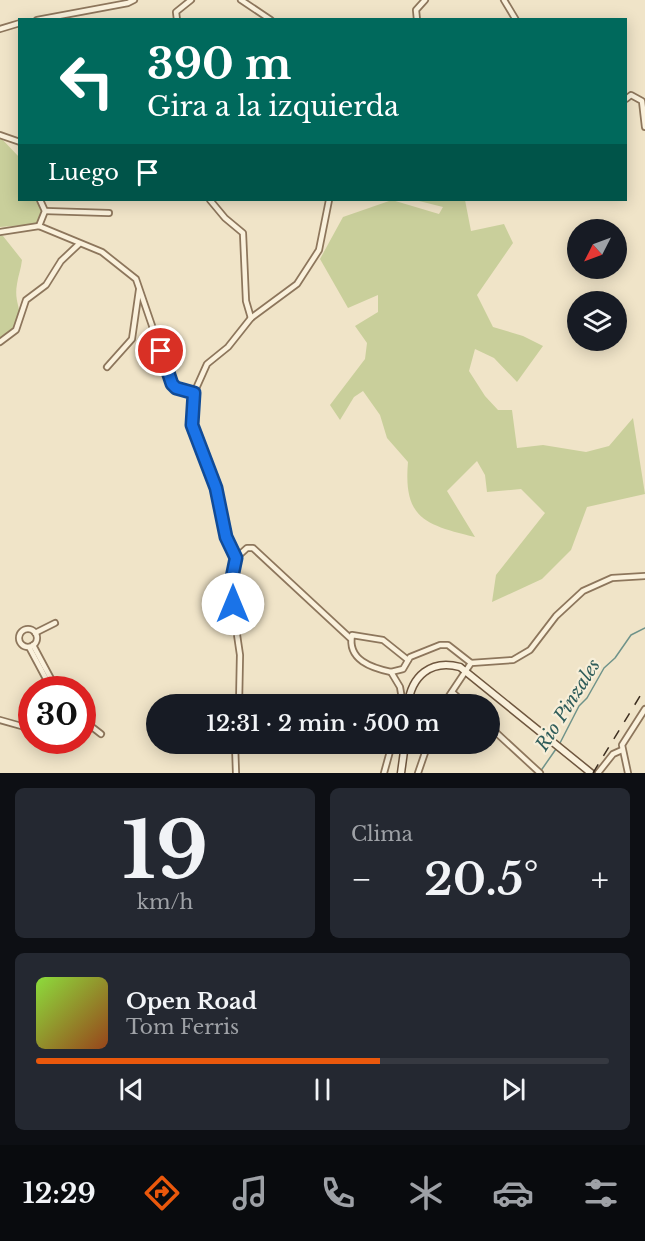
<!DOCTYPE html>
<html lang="es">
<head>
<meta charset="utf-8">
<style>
  body { margin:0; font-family:"Libre Baskerville",serif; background:#242831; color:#f1f3f6; height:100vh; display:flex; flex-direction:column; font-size:22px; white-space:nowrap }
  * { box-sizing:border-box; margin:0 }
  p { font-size:20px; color:#9ea1a6 }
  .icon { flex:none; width:33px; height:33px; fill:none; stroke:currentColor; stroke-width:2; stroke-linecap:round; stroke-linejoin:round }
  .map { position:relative; height:773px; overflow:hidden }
  .sheet { display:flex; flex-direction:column; gap:15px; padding:15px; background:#0d0f14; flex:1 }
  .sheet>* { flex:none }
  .banner { position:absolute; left:18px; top:18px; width:609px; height:183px; border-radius:0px; box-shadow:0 3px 15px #0003; background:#00695c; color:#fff; overflow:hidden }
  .needle { width:39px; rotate:228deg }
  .tools { position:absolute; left:567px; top:219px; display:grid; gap:12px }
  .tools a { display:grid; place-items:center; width:60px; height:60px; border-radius:50%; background:#171b24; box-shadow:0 3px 15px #0003; font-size:30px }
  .speed { position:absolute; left:18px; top:676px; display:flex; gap:12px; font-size:30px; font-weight:700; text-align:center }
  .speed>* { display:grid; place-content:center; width:78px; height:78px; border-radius:50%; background:#171b24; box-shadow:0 3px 15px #0003; line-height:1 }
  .speed .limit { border:9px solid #d22; background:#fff; color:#111 }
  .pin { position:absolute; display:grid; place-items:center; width:51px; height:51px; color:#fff; margin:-26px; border:3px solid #fff; border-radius:50%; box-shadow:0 2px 6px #0007 }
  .me { position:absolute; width:66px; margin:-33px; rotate:0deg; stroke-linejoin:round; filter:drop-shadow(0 0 4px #0008) }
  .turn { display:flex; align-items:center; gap:21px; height:126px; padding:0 30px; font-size:27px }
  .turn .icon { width:78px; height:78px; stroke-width:2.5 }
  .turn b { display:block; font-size:42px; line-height:51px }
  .then { display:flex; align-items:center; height:57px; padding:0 30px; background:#0003; gap:12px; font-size:22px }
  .big { font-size:45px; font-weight:600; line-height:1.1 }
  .sheet .card { flex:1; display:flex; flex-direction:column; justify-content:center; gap:9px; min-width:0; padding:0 21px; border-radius:9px; background:#242831 }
  .sheet .dial { align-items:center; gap:0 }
  .dial b { font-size:78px; line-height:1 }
  .song { display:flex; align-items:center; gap:18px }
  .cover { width:72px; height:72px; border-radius:9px; background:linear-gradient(135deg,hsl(90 70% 55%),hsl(20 70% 35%)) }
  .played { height:6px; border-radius:3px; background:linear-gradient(90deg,#ea580c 60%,#363941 60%) }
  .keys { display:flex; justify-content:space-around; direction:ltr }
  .heat { display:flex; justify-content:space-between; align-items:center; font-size:33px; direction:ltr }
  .sheet .tiles { flex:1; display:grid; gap:15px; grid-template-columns:1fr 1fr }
  .card:last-child { grid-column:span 2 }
  .trip { position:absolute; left:146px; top:694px; width:354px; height:60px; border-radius:30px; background:#171b24; box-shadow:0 3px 15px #0003; font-weight:600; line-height:60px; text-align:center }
  .tab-bar { display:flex; height:96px; justify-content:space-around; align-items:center; background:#090b0e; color:#9ea1a6 }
  .tab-bar .icon { width:42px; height:42px }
  .tab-bar .active { color:#ea580c }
  .tab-bar b { font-size:27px; color:#f1f3f6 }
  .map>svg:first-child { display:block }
</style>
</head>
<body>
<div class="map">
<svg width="645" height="773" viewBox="0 0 645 773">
  <rect width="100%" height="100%" fill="#f0e4c8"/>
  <!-- green -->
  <g fill="#c9cf9b">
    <path d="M0,137L19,157L20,200H38L43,212L38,224L0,227Z"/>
    <path d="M392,200L439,214L443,207L415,200H465L471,231L504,224L513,243L477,295L493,327L523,336L543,346L517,382L494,358L475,349L469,371L485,396L498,410H512L517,448L543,445L586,452L609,446L633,418L645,494L587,507L571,550L542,579L492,602L496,575L545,513L521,489L487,492L485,475L477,461L447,491L475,537C426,525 403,519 408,462L387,438L380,415L363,391L354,397L340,420L330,405L365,359L367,343L355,326L378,312V295L348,308L320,259L343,217Z"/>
    <path d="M0,236H3L22,260C21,269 18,276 17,284C12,311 34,314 0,339Z"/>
  </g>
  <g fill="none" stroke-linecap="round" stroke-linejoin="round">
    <!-- stream -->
    <g stroke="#6f938a" stroke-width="1.5">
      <path d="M559,745L579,706L587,698L604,668L615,658L631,635L645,628"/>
      <path d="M540,772L556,749"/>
    </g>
    <defs>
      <g id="street">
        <path d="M241,0L271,20"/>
        <path d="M504,0L516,20"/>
        <path d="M37,20L128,3L134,0"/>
        <path d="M177,20L176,12L191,0"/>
        <path d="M417,20L416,10L425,0"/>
        <path d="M0,29L20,23"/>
        <path d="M626,99L631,95L642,101L645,127"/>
        <path d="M0,135L20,142"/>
        <path d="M210,200L225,218L243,233L246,301L251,318"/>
        <path d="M45,211L109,213"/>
        <path d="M39,226L102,252L136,279L172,384L176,388L194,393"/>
        <path d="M39,226L45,211L40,200"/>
        <path d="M0,232L39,226"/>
        <path d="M0,342L16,330L26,300L46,285L61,261L79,244"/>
        <path d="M107,367L132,339L139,290"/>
        <path d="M236,558L247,548H253L350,638"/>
        <circle cx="28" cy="638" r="9"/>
        <path d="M35,633L55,623"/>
        <path d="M33,645L57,690"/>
        <path d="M29,647L52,690"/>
        <path d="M391,672C372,668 347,660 352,635L383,640L408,660"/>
        <path d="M452,692L466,705"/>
        <path d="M239,705L240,655L230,587L236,558L226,537L216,488L192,425L194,393L207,364L228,347L251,318L297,284L319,250L329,200"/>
        <path d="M403,705L400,687L391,672L403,669L410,657L440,645H448L471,663"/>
        <path d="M443,705L471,663L513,660L530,650L556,616L583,591L612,578L645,576"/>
        <path d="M0,720L32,729"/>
        <path d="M82,726V737"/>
        <path d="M489,726L540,773"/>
        <path d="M83,727H92L101,734"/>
        <path d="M235,744L236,773"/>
        <path d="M384,773L392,744"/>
        <path d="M418,773L428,744"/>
        <path d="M598,773L613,754L622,750"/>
        <path d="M628,773L622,745L645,709"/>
      </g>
      <g id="secondary">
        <path d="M408,705C411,676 431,659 460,667L591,773"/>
        <path d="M401,773L405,744"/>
      </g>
    </defs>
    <!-- street casing -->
    <use href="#street" stroke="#8d765c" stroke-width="8"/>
    <!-- secondary casing -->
    <use href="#secondary" stroke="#6f573f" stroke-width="9"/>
    <!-- street -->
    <use href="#street" stroke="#faf1dc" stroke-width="4.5"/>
    <!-- secondary -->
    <use href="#secondary" stroke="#faf1dc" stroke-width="6"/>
    <!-- rail -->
    <path stroke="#3d2e20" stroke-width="1.5" stroke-dasharray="10 10" stroke-linecap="butt" d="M593,773L645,688"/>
  </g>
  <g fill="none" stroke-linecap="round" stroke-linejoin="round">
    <defs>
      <path id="route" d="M161,351L172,384L176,388L194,393L192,425L216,488L226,537L236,558L230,587L233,604"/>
    </defs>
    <!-- route casing -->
    <use href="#route" stroke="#114b97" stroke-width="15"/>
    <!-- route -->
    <use href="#route" stroke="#1a73e8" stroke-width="10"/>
  </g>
  <g text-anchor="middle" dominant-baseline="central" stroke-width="4.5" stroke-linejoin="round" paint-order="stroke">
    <!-- water labels -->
    <g font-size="18" font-style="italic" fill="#2f5d5a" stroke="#f7eed8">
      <text transform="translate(568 705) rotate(-58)">Rio Pinzales</text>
    </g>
  </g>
</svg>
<div class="tools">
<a><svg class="needle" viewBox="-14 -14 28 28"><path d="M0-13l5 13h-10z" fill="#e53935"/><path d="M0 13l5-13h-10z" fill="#9ea1a6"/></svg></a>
<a><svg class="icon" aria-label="layers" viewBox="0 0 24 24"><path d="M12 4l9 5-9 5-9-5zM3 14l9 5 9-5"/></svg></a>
</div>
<div class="speed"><div class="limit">30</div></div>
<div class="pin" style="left:161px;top:351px;background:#d93025"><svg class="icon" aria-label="arrive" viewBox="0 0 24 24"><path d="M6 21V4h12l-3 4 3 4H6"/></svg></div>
<svg class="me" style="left:233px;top:604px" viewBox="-20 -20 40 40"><circle r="19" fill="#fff"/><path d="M0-13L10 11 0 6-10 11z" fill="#1a73e8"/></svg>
<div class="trip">12:31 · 2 min · 500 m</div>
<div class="banner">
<div class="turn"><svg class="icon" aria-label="left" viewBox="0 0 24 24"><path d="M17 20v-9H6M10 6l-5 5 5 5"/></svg><div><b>390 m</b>Gira a la izquierda</div></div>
<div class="then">Luego<svg class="icon" aria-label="arrive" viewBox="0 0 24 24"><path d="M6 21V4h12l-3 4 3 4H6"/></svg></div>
</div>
</div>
<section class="sheet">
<div class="tiles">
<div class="card dial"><b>19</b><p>km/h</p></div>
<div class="card"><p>Clima</p>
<div class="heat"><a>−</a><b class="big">20.5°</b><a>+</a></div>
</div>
<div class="card">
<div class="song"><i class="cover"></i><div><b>Open Road</b><p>Tom Ferris</p></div></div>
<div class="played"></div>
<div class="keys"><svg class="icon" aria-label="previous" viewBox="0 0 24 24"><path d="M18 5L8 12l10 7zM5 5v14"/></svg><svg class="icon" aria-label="pause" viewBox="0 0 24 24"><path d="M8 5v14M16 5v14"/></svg><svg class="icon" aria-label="next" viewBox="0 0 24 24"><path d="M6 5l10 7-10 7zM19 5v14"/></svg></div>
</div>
</div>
</section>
<nav class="tab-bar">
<b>12:29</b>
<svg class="icon active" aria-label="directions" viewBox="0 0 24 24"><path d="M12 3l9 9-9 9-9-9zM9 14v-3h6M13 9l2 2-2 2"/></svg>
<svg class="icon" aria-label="music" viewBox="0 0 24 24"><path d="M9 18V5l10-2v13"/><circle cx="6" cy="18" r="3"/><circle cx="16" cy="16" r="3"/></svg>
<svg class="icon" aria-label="phone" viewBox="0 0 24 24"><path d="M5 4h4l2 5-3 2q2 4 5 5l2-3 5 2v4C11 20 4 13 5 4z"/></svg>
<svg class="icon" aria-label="climate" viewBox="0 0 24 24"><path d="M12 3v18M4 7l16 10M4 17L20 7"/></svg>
<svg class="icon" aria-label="car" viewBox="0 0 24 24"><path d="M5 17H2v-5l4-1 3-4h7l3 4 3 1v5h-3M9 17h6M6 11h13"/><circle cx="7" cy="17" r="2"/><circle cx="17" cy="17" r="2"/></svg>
<svg class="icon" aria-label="filters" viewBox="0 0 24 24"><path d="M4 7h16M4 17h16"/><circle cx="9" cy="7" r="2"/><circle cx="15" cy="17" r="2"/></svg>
</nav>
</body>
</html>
